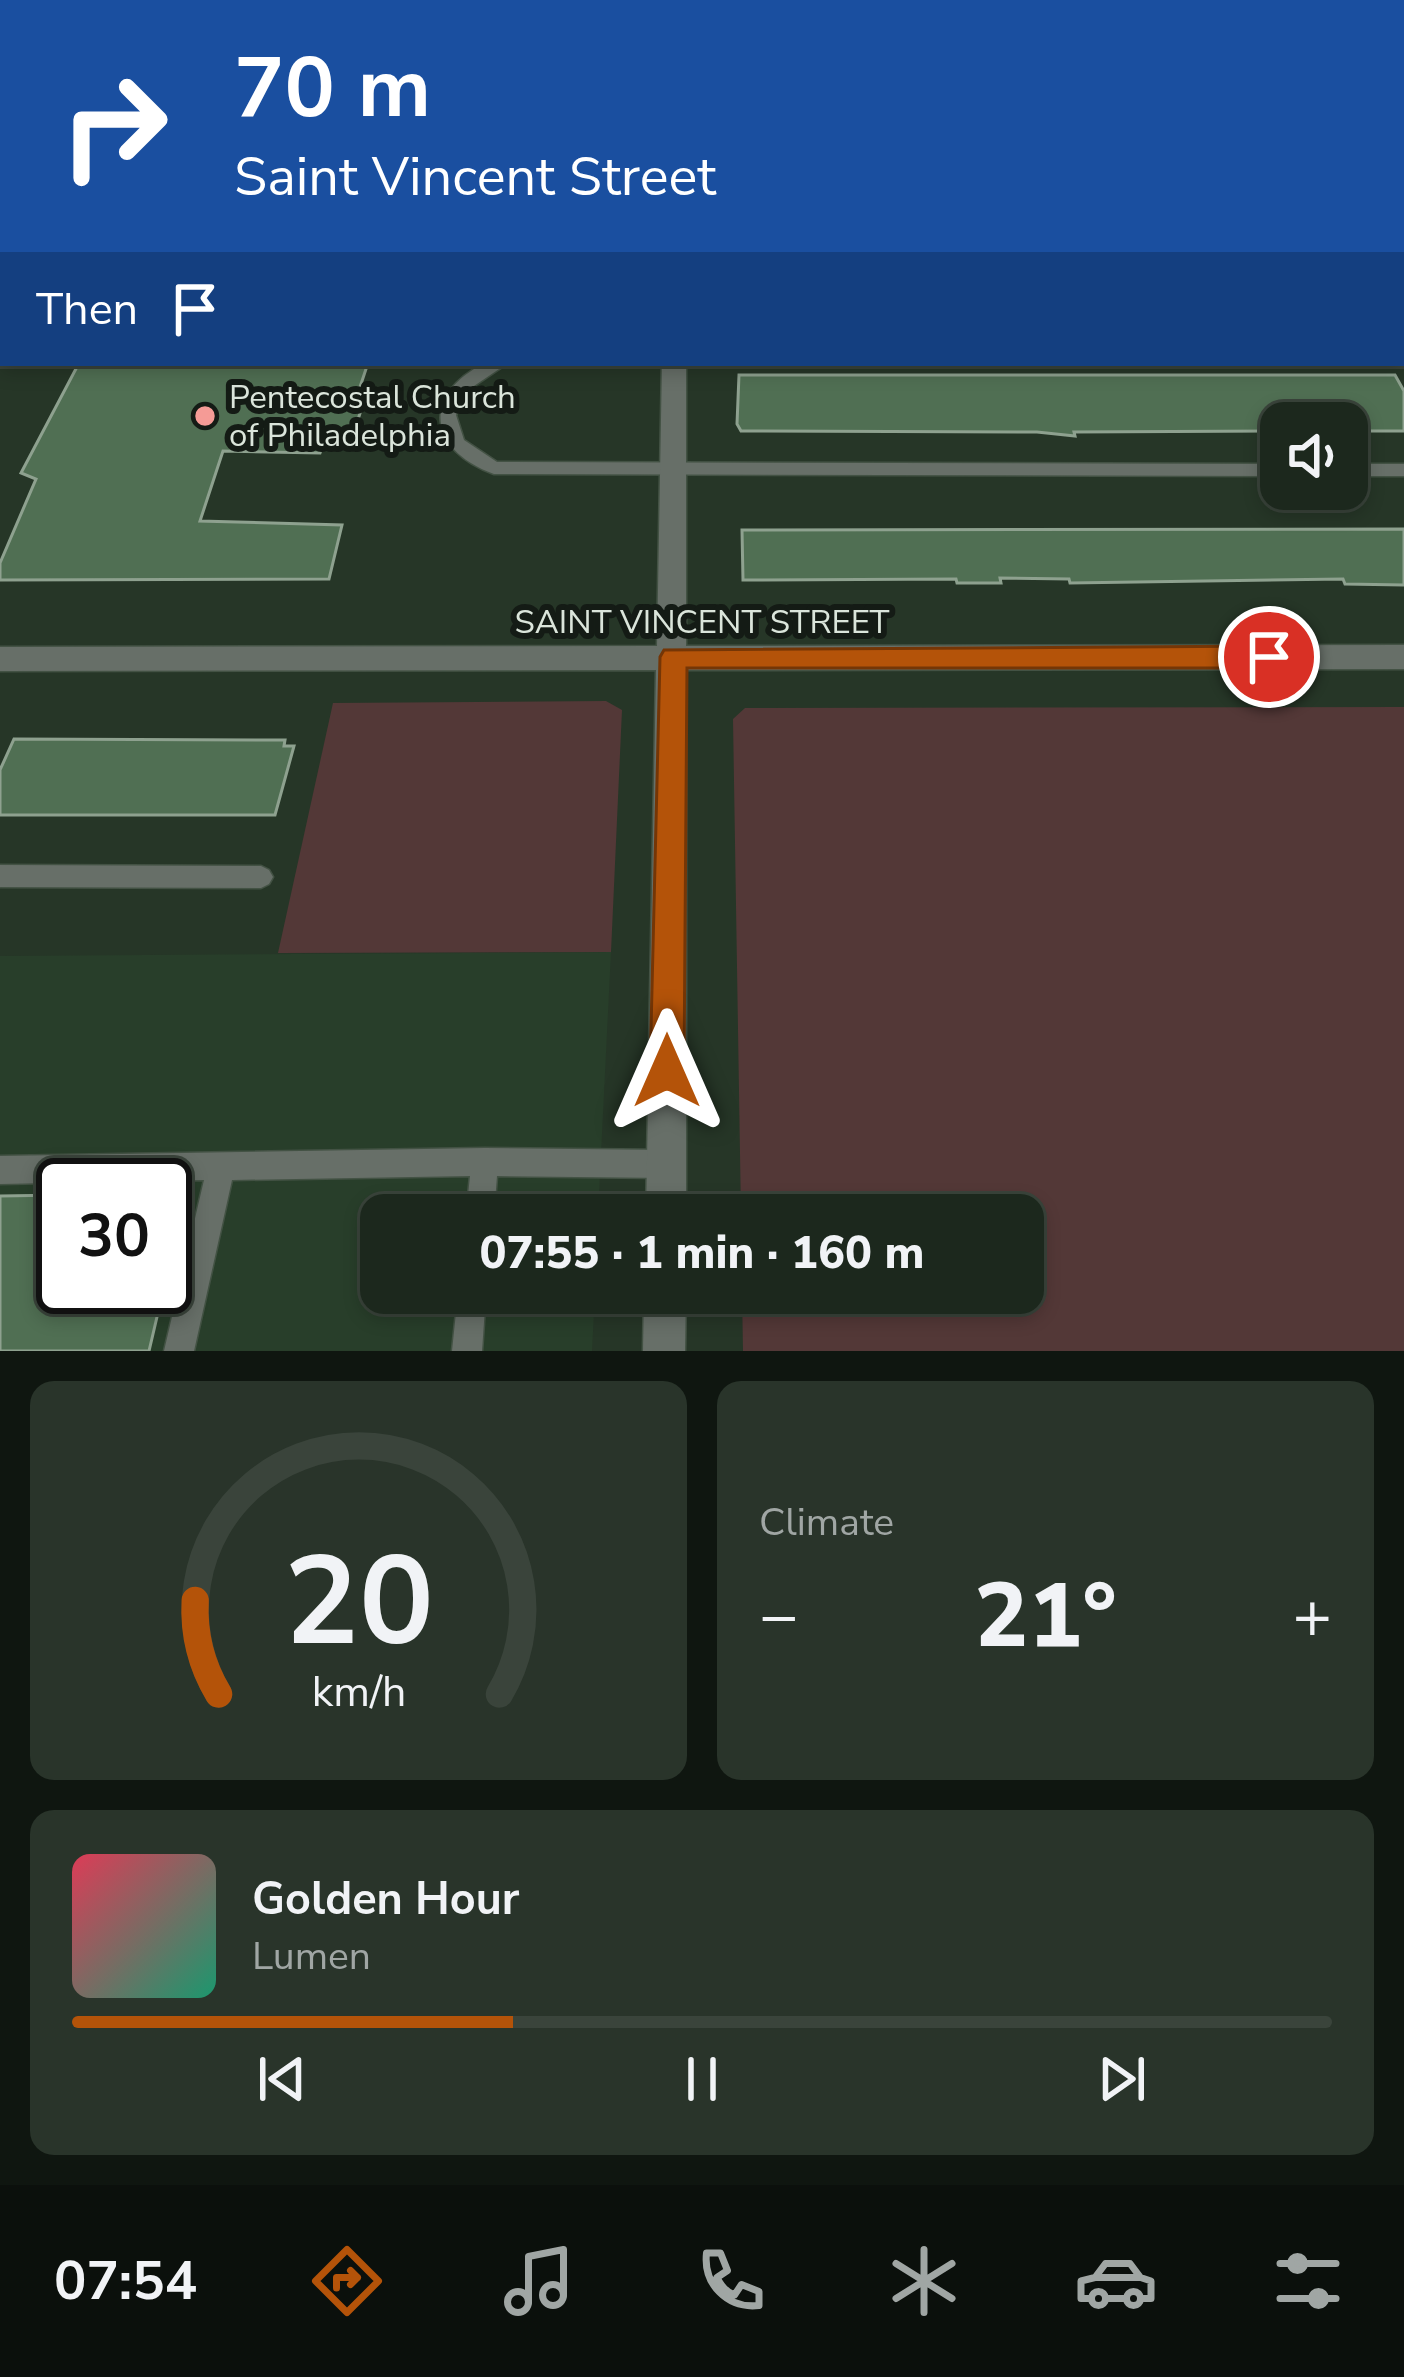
<!DOCTYPE html>
<html lang="en">
<head>
<meta charset="utf-8">
<style>
  body { margin:0; font-family:"Nunito Sans",sans-serif; background:#29342a; color:#f1f3f6; height:100vh; display:flex; flex-direction:column; font-size:45px; white-space:nowrap }
  * { box-sizing:border-box; margin:0 }
  p { font-size:39px; color:#a0a6a4 }
  .icon { flex:none; width:66px; height:66px; fill:none; stroke:currentColor; stroke-width:2; stroke-linecap:round; stroke-linejoin:round }
  .map { position:relative; height:1351px; overflow:hidden }
  .drawer { display:flex; flex-direction:column; gap:30px; padding:30px; background:#0f1610; flex:1 }
  .drawer>* { flex:none }
  .hud { position:absolute; left:0px; top:0px; width:1404px; height:366px; box-shadow:0 6px 18px #0003,0 0 0 3px #3a443b; background:#1a4fa0; color:#fff; overflow:hidden }
  .fabs { position:absolute; left:1260px; top:402px; display:grid; gap:24px }
  .fabs a { display:grid; place-items:center; width:108px; height:108px; border-radius:24px; background:#1c281d; box-shadow:0 6px 18px #0003,0 0 0 3px #3a443b; font-size:60px }
  .speed { position:absolute; left:36px; top:1158px; display:flex; gap:24px; font-size:60px; font-weight:700; text-align:center }
  .speed>* { display:grid; place-content:center; width:156px; height:156px; border-radius:50%; background:#1c281d; box-shadow:0 6px 18px #0003,0 0 0 3px #3a443b; line-height:1 }
  .speed .limit { border:6px solid #111; border-radius:18px; background:#fff; color:#111 }
  .pin { position:absolute; display:grid; place-items:center; width:102px; height:102px; color:#fff; margin:-51px; border:6px solid #fff; border-radius:50%; box-shadow:0 3px 12px #0007 }
  .me { position:absolute; width:132px; margin:-66px; rotate:0deg; stroke-linejoin:round; filter:drop-shadow(0 0 9px #0008) }
  .turn { display:flex; align-items:center; gap:42px; height:252px; padding:0 36px; font-size:54px }
  .turn .icon { width:156px; height:156px; stroke-width:2.5 }
  .turn b { display:block; font-size:84px; line-height:102px }
  .then { display:flex; align-items:center; height:114px; padding:0 36px; background:#0003; gap:24px; font-size:45px }
  .big { font-size:90px; font-weight:800; line-height:1.1 }
  .drawer .tile { flex:1; display:flex; flex-direction:column; justify-content:center; gap:18px; min-width:0; padding:0 42px; border-radius:24px; background:#29342a }
  .drawer .dial { align-items:center; gap:0 }
  .dial svg { height:312px; overflow:visible; fill:none; stroke:#3a443b; stroke-width:7; stroke-linecap:round; text-anchor:middle }
  .dial text { fill:#f1f3f6; stroke:none }
  .song { display:flex; align-items:center; gap:36px }
  .cover { width:144px; height:144px; border-radius:18px; background:linear-gradient(135deg,hsl(350 70% 55%),hsl(160 70% 35%)) }
  .played { height:12px; border-radius:6px; background:linear-gradient(90deg,#b45309 35%,#3a443b 35%) }
  .keys { display:flex; justify-content:space-around; direction:ltr }
  .heat { display:flex; justify-content:space-between; align-items:center; font-size:66px; direction:ltr }
  .drawer .tiles { flex:1; display:grid; gap:30px; grid-template-columns:1fr 1fr }
  .tile:last-child { grid-column:span 2 }
  .trip { position:absolute; left:360px; top:1194px; width:684px; height:120px; border-radius:24px; background:#1c281d; box-shadow:0 6px 18px #0003,0 0 0 3px #3a443b; font-weight:800; line-height:120px; text-align:center }
  .tabs { display:flex; height:192px; justify-content:space-around; align-items:center; background:#0b100c; color:#a0a6a4 }
  .tabs .icon { width:84px; height:84px }
  .tabs .on { color:#b45309 }
  .tabs b { font-size:54px; color:#f1f3f6 }
  .map>svg:first-child { display:block }
</style>
</head>
<body>
<div class="map">
<svg width="1404" height="1351" viewBox="0 0 1404 1351">
  <rect width="100%" height="100%" fill="#263627"/>
  <!-- built -->
  <path fill="#283e2a" fill-rule="evenodd" d="M611,952L598,1215H381V1293H595L592,1351H0V956ZM63,1185H165V1287H63Z"/>
  <!-- green -->
  <g fill="#533837">
    <path d="M606,701L622,710L611,952L278,953L333,703Z"/>
    <path d="M1404,707V1351H743L742,1293H1023V1215H741L733,719L745,708Z"/>
  </g>
  <!-- building -->
  <g fill="#506f53" stroke="#8ea18f" stroke-width="3">
    <path d="M79,363H368L359,390H367L351,443L324,442L320,453L223,451L200,521L342,525L329,579L0,580V563L36,479L21,473Z"/>
    <path d="M739,375H1395L1404,391V431H1365L1347,423H1281V431L1074,432L1075,436L1037,432L741,431L737,424Z"/>
    <path d="M1404,529V585L1345,584L1343,579L1070,583L1069,579L1000,578L1001,583H957L956,579L743,580L742,530Z"/>
    <path d="M14,739L285,740L284,746H294L275,815H0V770Z"/>
    <path d="M63,1195V1287H164L149,1351H0V1196Z"/>
  </g>
  <g fill="none" stroke-linecap="round" stroke-linejoin="round">
    <defs>
      <g id="lane">
        <path d="M222,0H234L233,3H221Z"/>
        <path d="M524,0H536L535,3H523Z"/>
        <path d="M731,0H1404V5L728,3Z"/>
        <rect x="0" y="106" width="3" height="8"/>
        <rect x="1401" y="191" width="3" height="8"/>
        <rect x="0" y="304" width="3" height="10"/>
        <path d="M485,363H508L468,390L456,415L464,440L497,462L1281,464V476L494,474C429,451 420,395 485,363Z"/>
        <rect x="1347" y="464" width="57" height="12"/>
        <path d="M0,865L261,866L269,870L273,877L269,884L261,888L0,887Z"/>
        <path d="M485,1148L666,1150L676,1154L680,1164L676,1174L666,1178L497,1176L494,1215H466L470,1176L232,1180L194,1351H164L204,1180L0,1184V1156Z"/>
        <path d="M458,1293H486L482,1351H452Z"/>
      </g>
      <g id="street">
        <path d="M368,0H386L367,3Z"/>
        <path d="M673,0H691L672,3Z"/>
        <path d="M1370,0H1388L1390,3H1372Z"/>
        <path d="M1401,26H1404V41L1401,40Z"/>
        <rect x="1401" y="82" width="3" height="12"/>
        <rect x="0" y="192" width="3" height="12"/>
        <rect x="1401" y="307" width="3" height="14"/>
        <path d="M662,363H686V646L1404,645V669L686,670V1215H646L656,670L0,671V647L657,646Z"/>
        <path d="M644,1293H686L685,1351H643Z"/>
      </g>
    </defs>
    <!-- lane casing -->
    <use href="#lane" stroke="#435244" stroke-width="3"/>
    <!-- street casing -->
    <use href="#street" stroke="#435244" stroke-width="3"/>
    <!-- lane -->
    <use href="#lane" fill="#676f68" fill-rule="evenodd"/>
    <!-- street -->
    <use href="#street" fill="#676f68" fill-rule="evenodd"/>
  </g>
  <!-- route -->
  <path fill="#b45309" stroke="#753606" stroke-width="3" d="M1269,646L1282,657L1269,668H687L684,1071L679,1083L667,1087L655,1083L650,1071L660,657L664,650Z"/>
  <!-- markers -->
  <circle fill="#f59b96" stroke="#141b15" stroke-width="4.5" cx="205" cy="416" r="12"/>
  <g text-anchor="middle" dominant-baseline="central" stroke-width="12" stroke-linejoin="round" paint-order="stroke">
    <!-- poi labels -->
    <g font-size="33" fill="#dbe5db" stroke="#141b15" text-anchor="start">
      <text x="229" y="397">Pentecostal Church<tspan x="229" dy="38">of Philadelphia</tspan></text>
    </g>
    <!-- street labels -->
    <g font-size="33" fill="#dbe5db" stroke="#141b15">
      <text x="702" y="622">SAINT VINCENT STREET</text>
    </g>
  </g>
</svg>
<div class="fabs">
<a><svg class="icon" aria-label="sound" viewBox="0 0 24 24"><path d="M4 9h4l5-4v14l-5-4H4zM17 9q2 3 0 6"/></svg></a>
</div>
<div class="speed"><div class="limit">30</div></div>
<div class="pin" style="left:1269px;top:657px;background:#d93025"><svg class="icon" aria-label="arrive" viewBox="0 0 24 24"><path d="M6 21V4h12l-3 4 3 4H6"/></svg></div>
<svg class="me" style="left:667px;top:1071px" viewBox="-20 -20 40 40"><path d="M0-17L14 15 0 8-14 15z" fill="#b45309" stroke="#fff" stroke-width="4"/></svg>
<div class="trip">07:55 · 1 min · 160 m</div>
<div class="hud">
<div class="turn"><svg class="icon" aria-label="right" viewBox="0 0 24 24"><path d="M7 20v-9h11M14 6l5 5-5 5"/></svg><div><b>70 m</b>Saint Vincent Street</div></div>
<div class="then">Then<svg class="icon" aria-label="arrive" viewBox="0 0 24 24"><path d="M6 21V4h12l-3 4 3 4H6"/></svg></div>
</div>
</div>
<section class="drawer">
<div class="tiles">
<div class="tile dial"><svg viewBox="0 0 100 80">
<path d="M14 69A42 42 0 1 1 86 69"/>
<path d="M14 69A42 42 0 0 1 8 45" stroke="#b45309"/>
<text x="50" y="56" font-size="32" font-weight="700">20</text>
<text x="50" y="72" font-size="11">km/h</text>
</svg></div>
<div class="tile"><p>Climate</p>
<div class="heat"><a>−</a><b class="big">21°</b><a>+</a></div>
</div>
<div class="tile">
<div class="song"><i class="cover"></i><div><b>Golden Hour</b><p>Lumen</p></div></div>
<div class="played"></div>
<div class="keys"><svg class="icon" aria-label="previous" viewBox="0 0 24 24"><path d="M18 5L8 12l10 7zM5 5v14"/></svg><svg class="icon" aria-label="pause" viewBox="0 0 24 24"><path d="M8 5v14M16 5v14"/></svg><svg class="icon" aria-label="next" viewBox="0 0 24 24"><path d="M6 5l10 7-10 7zM19 5v14"/></svg></div>
</div>
</div>
</section>
<nav class="tabs">
<b>07:54</b>
<svg class="icon on" aria-label="directions" viewBox="0 0 24 24"><path d="M12 3l9 9-9 9-9-9zM9 14v-3h6M13 9l2 2-2 2"/></svg>
<svg class="icon" aria-label="music" viewBox="0 0 24 24"><path d="M9 18V5l10-2v13"/><circle cx="6" cy="18" r="3"/><circle cx="16" cy="16" r="3"/></svg>
<svg class="icon" aria-label="phone" viewBox="0 0 24 24"><path d="M5 4h4l2 5-3 2q2 4 5 5l2-3 5 2v4C11 20 4 13 5 4z"/></svg>
<svg class="icon" aria-label="climate" viewBox="0 0 24 24"><path d="M12 3v18M4 7l16 10M4 17L20 7"/></svg>
<svg class="icon" aria-label="car" viewBox="0 0 24 24"><path d="M5 17H2v-5l4-1 3-4h7l3 4 3 1v5h-3M9 17h6M6 11h13"/><circle cx="7" cy="17" r="2"/><circle cx="17" cy="17" r="2"/></svg>
<svg class="icon" aria-label="filters" viewBox="0 0 24 24"><path d="M4 7h16M4 17h16"/><circle cx="9" cy="7" r="2"/><circle cx="15" cy="17" r="2"/></svg>
</nav>
</body>
</html>
